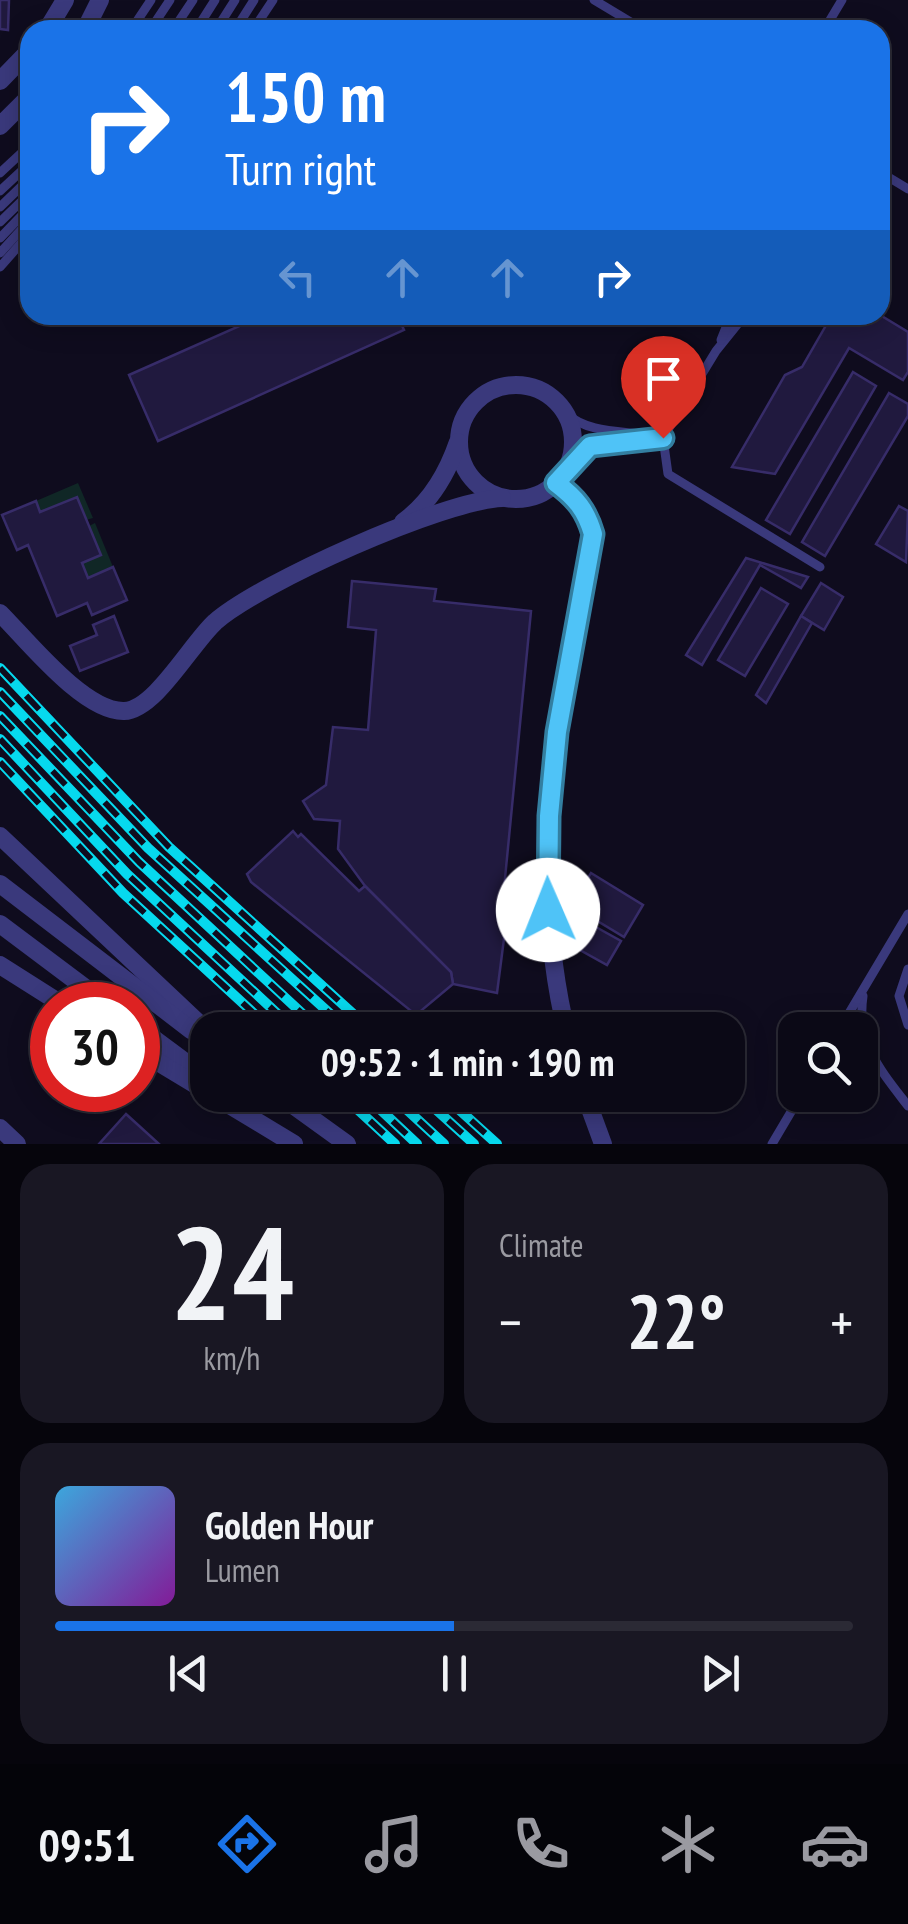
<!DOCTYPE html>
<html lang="en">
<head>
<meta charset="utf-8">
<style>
  body { margin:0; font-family:"PT Sans Narrow",sans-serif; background:#191723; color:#f1f3f6; height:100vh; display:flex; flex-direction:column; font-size:38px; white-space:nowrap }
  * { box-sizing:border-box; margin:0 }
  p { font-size:32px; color:#9a9aa1 }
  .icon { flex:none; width:55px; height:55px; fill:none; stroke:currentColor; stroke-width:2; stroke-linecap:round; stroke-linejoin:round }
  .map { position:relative; height:1144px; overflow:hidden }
  .sheet { display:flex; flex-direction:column; gap:20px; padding:20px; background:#06050c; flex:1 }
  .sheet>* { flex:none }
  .hud { position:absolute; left:20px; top:20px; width:870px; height:305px; border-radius:30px; box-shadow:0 5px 25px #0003,0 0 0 2px #2b2a35; background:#1a73e8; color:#fff; overflow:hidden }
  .tools { position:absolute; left:778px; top:1012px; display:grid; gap:20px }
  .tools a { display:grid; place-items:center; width:100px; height:100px; border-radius:20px; background:#0b0916; box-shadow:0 5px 25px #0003,0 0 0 2px #2b2a35; font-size:50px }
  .speed { position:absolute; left:30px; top:982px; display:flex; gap:20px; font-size:50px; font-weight:700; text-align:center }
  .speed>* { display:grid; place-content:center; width:130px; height:130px; border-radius:50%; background:#0b0916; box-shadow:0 5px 25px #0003,0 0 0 2px #2b2a35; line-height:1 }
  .speed .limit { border:15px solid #d22; background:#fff; color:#111 }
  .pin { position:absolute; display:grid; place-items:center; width:85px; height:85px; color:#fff; margin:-102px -42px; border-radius:50% 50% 50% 0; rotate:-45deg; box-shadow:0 0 10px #0007 }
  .pin .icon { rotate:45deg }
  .me { position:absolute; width:110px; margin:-55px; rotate:359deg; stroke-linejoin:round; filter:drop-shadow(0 0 8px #0008) }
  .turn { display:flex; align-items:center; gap:35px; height:210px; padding:0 40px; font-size:45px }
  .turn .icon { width:130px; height:130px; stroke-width:2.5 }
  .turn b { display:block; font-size:70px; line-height:85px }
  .lanes { display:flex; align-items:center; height:95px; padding:0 40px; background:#0003; justify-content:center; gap:50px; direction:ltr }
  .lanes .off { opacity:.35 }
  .big { font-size:75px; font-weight:800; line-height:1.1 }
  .sheet .tile { flex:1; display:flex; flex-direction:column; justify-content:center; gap:15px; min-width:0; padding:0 35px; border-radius:30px; background:#191723 }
  .sheet .dial { align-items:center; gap:0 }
  .dial b { font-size:130px; line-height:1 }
  .song { display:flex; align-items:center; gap:30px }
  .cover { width:120px; height:120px; border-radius:15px; background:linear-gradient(135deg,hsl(200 70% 55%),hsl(290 70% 35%)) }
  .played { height:10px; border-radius:5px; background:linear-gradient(90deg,#1a73e8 50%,#2b2a35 50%) }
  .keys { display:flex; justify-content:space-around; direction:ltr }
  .heat { display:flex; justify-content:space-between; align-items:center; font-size:55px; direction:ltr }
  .sheet .tiles { flex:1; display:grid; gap:20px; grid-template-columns:1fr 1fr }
  .tile:last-child { grid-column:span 2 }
  .trip { position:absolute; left:190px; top:1012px; width:555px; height:100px; border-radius:30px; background:#0b0916; box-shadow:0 5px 25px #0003,0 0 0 2px #2b2a35; font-weight:800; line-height:100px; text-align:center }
  .tabs { display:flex; height:160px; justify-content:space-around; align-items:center; background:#040409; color:#9a9aa1 }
  .tabs .icon { width:70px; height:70px }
  .tabs .current { color:#1a73e8 }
  .tabs b { font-size:45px; color:#f1f3f6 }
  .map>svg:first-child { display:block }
</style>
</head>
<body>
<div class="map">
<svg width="908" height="1144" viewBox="0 0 908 1144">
  <rect width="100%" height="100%" fill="#0f0c1e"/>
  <!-- green -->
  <g fill="#102726">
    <path d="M78,483L93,518L86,520L40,512L36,501Z"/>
    <path d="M95,523L113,567L88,578L82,563L89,526Z"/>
  </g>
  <!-- building -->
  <g fill="#20193e" stroke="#372c69" stroke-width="2.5">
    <path d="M0,0H9L8,30L0,29Z"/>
    <path d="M264,315H397L404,330L158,441L129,375Z"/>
    <path d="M832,315H880L908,332V372L903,380L849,348L775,474L732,467L785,375L802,367Z"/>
    <path d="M853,372L876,386L790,534L766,520Z"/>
    <path d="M889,393L908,404V416L825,556L802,542Z"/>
    <path d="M77,497L101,555L82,563L88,578L113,567L127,600L92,615L87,603L57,616L28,545L17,550L2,515L36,501L40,512Z"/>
    <path d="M899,506L908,511L906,562L876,544Z"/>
    <path d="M746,558L808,577L801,588L760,565L702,665L686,655Z"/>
    <path d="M352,581L436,589L434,601L531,611L503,899L509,900L497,993L453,984L451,972L365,886L338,849L340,821L314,819L303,801L326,785L333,727L368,730L376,630L348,627Z"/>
    <path d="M821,583L843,597L824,630L801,616Z"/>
    <path d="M761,588L788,604L745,676L718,660Z"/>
    <path d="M114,616L128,652L80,671L70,646L97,635L93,625Z"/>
    <path d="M801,616L812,623L766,703L756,695Z"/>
    <path d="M293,831L298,837L301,834L359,891L365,886L451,972L453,984L416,1015L251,882L247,874Z"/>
    <path d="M591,873L643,905L624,937L571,905Z"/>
    <path d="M585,921L621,941L607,965L571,945Z"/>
    <path d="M126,1114L159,1144H99Z"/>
  </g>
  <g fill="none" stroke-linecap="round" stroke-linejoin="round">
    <!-- service -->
    <g stroke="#3a397c" stroke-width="9">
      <path d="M594,0L644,30"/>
      <path d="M131,30L151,0"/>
      <path d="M150,30L170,0"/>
      <path d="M173,30L193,0"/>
      <path d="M196,30L215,0"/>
      <path d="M216,30L235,0"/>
      <path d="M235,30L254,0"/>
      <path d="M253,30L273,0"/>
      <path d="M824,30L842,0"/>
      <path d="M880,172L908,189"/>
      <path d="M0,173L30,145"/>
      <path d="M0,191L30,163"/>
      <path d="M0,207L30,178"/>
      <path d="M0,222L30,193"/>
      <path d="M0,238L30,207"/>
      <path d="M0,253L30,220"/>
      <path d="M0,267L30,233"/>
      <path d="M745,315L716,351L663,438L668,474L820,567"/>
      <path d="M721,340L731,315"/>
      <path d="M565,413C591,435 623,430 655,436"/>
      <path d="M567,467L590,446L663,438"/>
      <path d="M908,969L899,996L908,1025"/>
      <path d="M863,996C856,1043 881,1071 908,1106"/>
      <path d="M839,1030L908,914"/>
      <path d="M772,1144L801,1095"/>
    </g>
    <!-- minor -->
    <g stroke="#3a397c" stroke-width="18">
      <path d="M47,30L65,0"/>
      <path d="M85,30L100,0"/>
      <path d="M0,81L30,50"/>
      <path d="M0,126L30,96"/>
      <circle cx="516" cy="442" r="57"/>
      <path d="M556,483C575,497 592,512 592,537C594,577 575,619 568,657C546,780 537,908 566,1030"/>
      <path d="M403,522C431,502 447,474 458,442"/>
      <path d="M0,613C27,640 84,712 124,711C155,710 191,644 215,622C261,582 442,501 502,498"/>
      <path d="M0,836L208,1032"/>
      <path d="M0,884L191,1030"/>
      <path d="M0,924L108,1005"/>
      <path d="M0,965L63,1005"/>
      <path d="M138,1027L208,1079"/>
      <path d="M138,1050L206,1091"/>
      <path d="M213,1095L294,1144"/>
      <path d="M279,1095L347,1144"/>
      <path d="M585,1095L603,1144"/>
      <path d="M0,1128L17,1144"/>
    </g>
    <defs>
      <g id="rail">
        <path d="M0,668L169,847L371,1030"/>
        <path d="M0,692L148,848L348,1030"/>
        <path d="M0,716L139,862L320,1030"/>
        <path d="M0,739L127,874L295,1030"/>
        <path d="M0,762L123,893L272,1030"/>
        <path d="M342,1095L395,1144"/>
        <path d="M365,1095L417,1144"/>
        <path d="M391,1095L444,1144"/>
        <path d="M420,1095L474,1144"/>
        <path d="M443,1095L497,1144"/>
      </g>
    </defs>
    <!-- rail casing -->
    <use href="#rail" stroke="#06d9ee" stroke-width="10"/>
    <!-- rail -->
    <use href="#rail" stroke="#0f0c1e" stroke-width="6" stroke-dasharray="19" stroke-linecap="butt"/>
  </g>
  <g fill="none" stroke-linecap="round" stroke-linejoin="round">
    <defs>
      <path id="route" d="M548,910L549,816L557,732L593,534C586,510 576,498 556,483L590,446L663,438"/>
    </defs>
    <!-- route casing -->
    <use href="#route" stroke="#337fa1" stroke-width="25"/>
    <!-- route -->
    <use href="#route" stroke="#4fc3f7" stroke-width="18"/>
  </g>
</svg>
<div class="tools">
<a><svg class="icon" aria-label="search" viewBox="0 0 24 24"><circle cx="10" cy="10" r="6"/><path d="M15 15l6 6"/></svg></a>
</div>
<div class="speed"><div class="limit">30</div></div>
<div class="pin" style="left:663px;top:438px;background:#d93025"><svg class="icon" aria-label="arrive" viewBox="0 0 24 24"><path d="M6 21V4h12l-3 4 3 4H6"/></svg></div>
<svg class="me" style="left:548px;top:910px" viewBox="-20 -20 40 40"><circle r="19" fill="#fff"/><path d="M0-13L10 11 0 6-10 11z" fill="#4fc3f7"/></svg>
<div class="trip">09:52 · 1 min · 190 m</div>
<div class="hud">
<div class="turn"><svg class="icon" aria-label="right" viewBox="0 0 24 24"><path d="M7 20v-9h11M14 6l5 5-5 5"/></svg><div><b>150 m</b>Turn right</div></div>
<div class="lanes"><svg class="icon off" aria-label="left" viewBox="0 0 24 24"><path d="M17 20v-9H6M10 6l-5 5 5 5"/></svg><svg class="icon off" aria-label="ahead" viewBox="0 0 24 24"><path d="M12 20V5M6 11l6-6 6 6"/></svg><svg class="icon off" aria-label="ahead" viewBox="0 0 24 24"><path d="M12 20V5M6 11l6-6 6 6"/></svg><svg class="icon" aria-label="right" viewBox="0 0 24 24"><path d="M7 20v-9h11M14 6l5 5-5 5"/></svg></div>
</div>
</div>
<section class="sheet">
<div class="tiles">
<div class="tile dial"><b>24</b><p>km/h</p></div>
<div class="tile"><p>Climate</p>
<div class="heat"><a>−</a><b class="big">22°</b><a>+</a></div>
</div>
<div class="tile">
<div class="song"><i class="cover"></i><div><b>Golden Hour</b><p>Lumen</p></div></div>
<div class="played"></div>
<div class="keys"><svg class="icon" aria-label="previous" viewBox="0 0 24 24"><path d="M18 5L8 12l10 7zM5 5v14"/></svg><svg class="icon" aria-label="pause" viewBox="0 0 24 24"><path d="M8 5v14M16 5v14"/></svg><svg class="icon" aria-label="next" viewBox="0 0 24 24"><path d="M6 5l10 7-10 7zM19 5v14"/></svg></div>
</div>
</div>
</section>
<nav class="tabs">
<b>09:51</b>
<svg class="icon current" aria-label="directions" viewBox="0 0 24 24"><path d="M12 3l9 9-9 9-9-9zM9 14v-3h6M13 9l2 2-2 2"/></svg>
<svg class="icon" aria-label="music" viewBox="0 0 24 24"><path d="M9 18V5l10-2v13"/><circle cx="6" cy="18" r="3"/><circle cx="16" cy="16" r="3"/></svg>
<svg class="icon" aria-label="phone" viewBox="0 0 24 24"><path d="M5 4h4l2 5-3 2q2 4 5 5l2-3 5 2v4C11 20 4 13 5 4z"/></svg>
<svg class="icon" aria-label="climate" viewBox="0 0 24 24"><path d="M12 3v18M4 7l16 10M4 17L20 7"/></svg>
<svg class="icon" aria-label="car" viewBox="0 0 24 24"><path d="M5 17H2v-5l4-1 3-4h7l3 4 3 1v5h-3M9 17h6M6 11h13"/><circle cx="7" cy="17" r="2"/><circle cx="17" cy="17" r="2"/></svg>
</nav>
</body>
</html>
